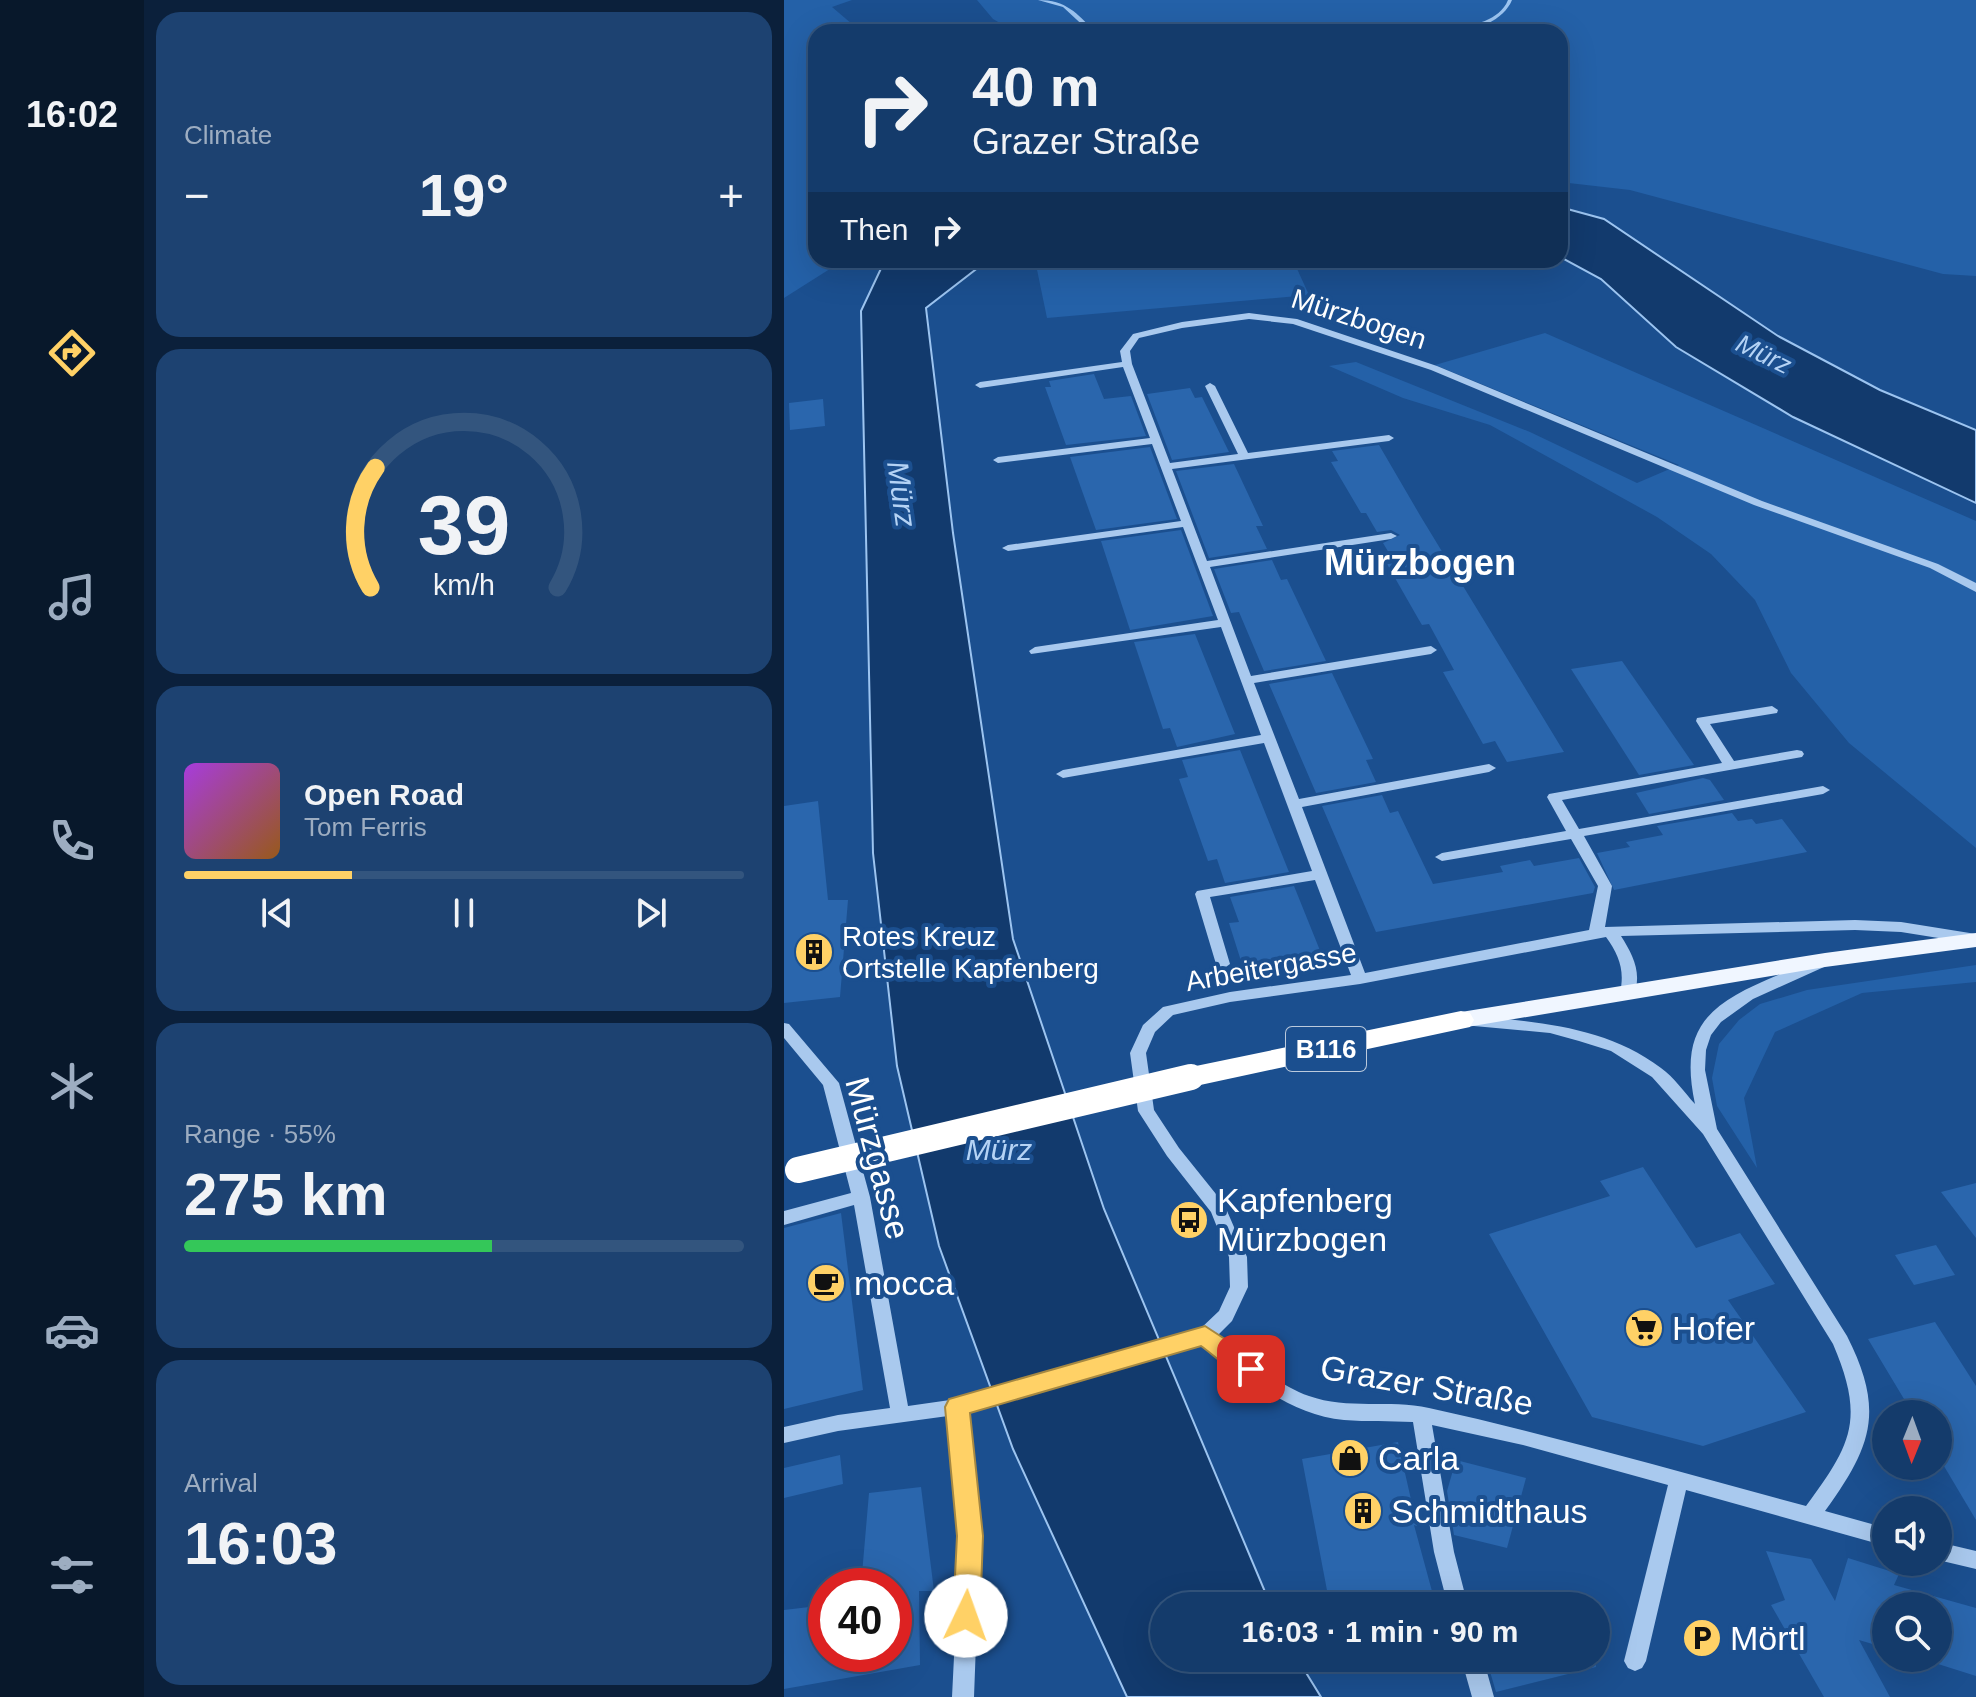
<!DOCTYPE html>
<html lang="en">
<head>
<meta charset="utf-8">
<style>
  body { margin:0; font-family:Helvetica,sans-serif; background:#1d4271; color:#f1f3f6; height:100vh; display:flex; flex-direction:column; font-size:30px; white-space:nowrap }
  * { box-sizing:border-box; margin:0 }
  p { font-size:26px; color:#9dadc1 }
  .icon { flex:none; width:44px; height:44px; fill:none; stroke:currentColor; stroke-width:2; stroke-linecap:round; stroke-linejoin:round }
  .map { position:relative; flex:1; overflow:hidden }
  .details { display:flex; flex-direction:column; gap:12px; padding:12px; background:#0b203b; width:640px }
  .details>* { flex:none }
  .hud { position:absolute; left:24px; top:24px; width:760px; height:244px; border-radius:24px; box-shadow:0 8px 32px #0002,0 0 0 2px #33557e; background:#143b6b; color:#f1f3f6; overflow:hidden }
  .needle { width:52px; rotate:181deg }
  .fabs { position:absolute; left:1088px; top:1400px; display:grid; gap:16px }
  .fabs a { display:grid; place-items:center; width:80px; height:80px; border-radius:50%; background:#143b6b; box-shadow:0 8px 32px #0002,0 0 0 2px #33557e; font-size:40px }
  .speed { position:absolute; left:24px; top:1568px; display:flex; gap:16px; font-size:40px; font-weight:700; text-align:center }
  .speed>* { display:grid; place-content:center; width:104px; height:104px; border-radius:50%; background:#143b6b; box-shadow:0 8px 32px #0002,0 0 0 2px #33557e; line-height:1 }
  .speed .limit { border:12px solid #d22; background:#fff; color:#111 }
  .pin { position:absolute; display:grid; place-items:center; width:68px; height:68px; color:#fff; margin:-34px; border-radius:16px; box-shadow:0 4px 12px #0006 }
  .me { position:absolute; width:88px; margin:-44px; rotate:3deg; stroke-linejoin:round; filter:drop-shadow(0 0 6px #0008) }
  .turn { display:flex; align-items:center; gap:28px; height:168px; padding:0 32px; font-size:36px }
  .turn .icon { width:104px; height:104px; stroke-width:2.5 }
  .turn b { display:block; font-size:56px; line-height:68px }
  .then { display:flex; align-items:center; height:76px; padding:0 32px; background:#0003; gap:16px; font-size:30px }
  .big { font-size:60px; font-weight:600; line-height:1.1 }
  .details .card { flex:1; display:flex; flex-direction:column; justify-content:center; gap:12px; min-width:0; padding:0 28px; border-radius:24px; background:#1d4271 }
  .details .dial { align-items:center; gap:0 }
  .dial svg { height:208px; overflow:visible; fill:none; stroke:#33557e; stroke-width:7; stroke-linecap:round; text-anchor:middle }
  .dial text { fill:#f1f3f6; stroke:none }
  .song { display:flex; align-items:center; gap:24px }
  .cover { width:96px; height:96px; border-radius:12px; background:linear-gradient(135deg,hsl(280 70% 55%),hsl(30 70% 35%)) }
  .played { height:8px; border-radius:4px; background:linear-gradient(90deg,#ffd166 30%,#33557e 30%) }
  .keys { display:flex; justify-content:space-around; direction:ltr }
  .heat { display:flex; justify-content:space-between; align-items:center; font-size:44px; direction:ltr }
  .charge { height:12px; border-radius:6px; background:linear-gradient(90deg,#34c759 55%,#33557e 0) }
  .trip { position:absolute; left:366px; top:1592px; width:460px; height:80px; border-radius:40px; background:#143b6b; box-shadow:0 8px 32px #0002,0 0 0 2px #33557e; font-weight:600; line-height:80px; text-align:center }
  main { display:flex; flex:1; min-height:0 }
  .tabs { display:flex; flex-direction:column; width:144px; justify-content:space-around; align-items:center; background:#08182b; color:#9dadc1 }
  .tabs .icon { width:56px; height:56px }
  .tabs .selected { color:#ffd166 }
  .tabs b { font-size:36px; color:#f1f3f6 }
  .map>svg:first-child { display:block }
</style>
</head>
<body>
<main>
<nav class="tabs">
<b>16:02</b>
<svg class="icon selected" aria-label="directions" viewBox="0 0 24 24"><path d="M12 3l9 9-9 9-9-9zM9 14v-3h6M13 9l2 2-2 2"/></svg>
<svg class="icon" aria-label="music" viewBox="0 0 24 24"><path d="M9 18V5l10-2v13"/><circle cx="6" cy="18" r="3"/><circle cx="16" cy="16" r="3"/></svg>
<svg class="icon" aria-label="phone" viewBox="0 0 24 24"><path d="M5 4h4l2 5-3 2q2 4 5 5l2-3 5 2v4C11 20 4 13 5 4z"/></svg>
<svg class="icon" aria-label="climate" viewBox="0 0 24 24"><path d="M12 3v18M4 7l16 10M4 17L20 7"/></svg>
<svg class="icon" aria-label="car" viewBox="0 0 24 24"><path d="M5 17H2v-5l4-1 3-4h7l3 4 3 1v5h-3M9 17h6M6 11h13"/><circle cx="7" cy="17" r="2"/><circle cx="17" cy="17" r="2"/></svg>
<svg class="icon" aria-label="filters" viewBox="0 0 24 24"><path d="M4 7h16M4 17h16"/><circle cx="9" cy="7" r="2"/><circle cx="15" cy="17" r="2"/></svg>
</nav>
<section class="details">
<div class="card"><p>Climate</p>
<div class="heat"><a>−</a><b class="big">19°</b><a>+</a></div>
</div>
<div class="card dial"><svg viewBox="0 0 100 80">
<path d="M14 69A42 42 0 1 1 86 69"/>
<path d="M14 69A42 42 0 0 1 16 23" stroke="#ffd166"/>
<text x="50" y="56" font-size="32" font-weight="700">39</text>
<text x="50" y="72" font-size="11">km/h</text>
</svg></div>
<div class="card">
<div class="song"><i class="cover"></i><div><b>Open Road</b><p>Tom Ferris</p></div></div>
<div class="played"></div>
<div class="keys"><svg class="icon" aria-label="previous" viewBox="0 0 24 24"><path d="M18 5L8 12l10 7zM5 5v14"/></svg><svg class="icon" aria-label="pause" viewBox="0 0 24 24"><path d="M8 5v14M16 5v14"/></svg><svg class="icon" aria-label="next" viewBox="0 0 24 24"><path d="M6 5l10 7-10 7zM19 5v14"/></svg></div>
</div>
<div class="card"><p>Range · 55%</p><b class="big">275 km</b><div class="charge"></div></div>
<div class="card"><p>Arrival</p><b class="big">16:03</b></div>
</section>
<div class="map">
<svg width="1192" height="1697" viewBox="0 0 1192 1697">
  <rect width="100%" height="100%" fill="#1b4f8f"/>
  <!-- green -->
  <g fill="#2461a8">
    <path d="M0,0H68L48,7L75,30L84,32H32V260H60L0,298Z"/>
    <path d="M193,0H1192V276L1159,274L846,190L776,182V32H232L209,19Z"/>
    <path d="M251,260H509L525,295L263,318Z"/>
    <path d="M761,333L1192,521V848L1065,743L1007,673L971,600L927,554L873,517L706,425L619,398L545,366L572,362L746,432L853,483L895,465L651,365Z"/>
    <path d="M1192,965V982L1078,993L991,1032L960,1098L973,1168L933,1106L928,1078L935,1044L955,1020L976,1004L1023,990Z"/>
  </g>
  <!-- water -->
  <g fill="#123a6d" stroke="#9cc4f0" stroke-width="2">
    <path d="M776,207L820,219L994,336L1096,390L1192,430V503L1009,417L892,347L817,279L776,257Z"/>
    <path d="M101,260H204L142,308L169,533L229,939L320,1209L487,1606H380V1658H513L537,1697H343L229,1449L155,1246L113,1066L89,853L77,311Z"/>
  </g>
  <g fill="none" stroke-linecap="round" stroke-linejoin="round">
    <!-- stream -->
    <g fill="#9cc4f0" fill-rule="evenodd">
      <path d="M254,0C282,0 293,13 311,32H306L279,7Z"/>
      <path d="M724,0H728C720,20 691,32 671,32C689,23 715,22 724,0Z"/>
    </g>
  </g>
  <!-- building -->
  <g fill="#2a66ad">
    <path d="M310,374L320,399L347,396L362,436L282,445L261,387H267L265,381Z"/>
    <path d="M406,388L411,398L418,397L445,452L388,460L363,394Z"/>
    <path d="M39,399L41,426L6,430L5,403Z"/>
    <path d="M595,445L637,517L780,752L723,762L711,741L699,744L659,672L670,670L645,624L638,625L635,620L603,564L611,563L599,543L616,535L607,530L593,532L582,513H577L547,462L554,461L548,451Z"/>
    <path d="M366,447L393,519L312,530L286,457Z"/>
    <path d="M450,464L479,526H472L483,549L425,558L392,471Z"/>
    <path d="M397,530L429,616L346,630L317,541Z"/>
    <path d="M488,560L497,580L503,579L542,661L480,671L455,612L447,613L430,569Z"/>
    <path d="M411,634L451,734L393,747L386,728L379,729L350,642Z"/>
    <path d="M838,661L872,710L910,765L855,775L787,669Z"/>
    <path d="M548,673L589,759L582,760L592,782L532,793L485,684Z"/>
    <path d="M456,750L505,872L441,883L433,859L424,861L395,779L404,777L398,760Z"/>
    <path d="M919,778L926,780L940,800L865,814L852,793Z"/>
    <path d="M598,795L606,813L614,811L649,884L719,872L716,866L746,860L750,866L795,858L811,887L809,893L592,932L538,806Z"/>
    <path d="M34,801L44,900H64L56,997L0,1003V806Z"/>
    <path d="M948,813L954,821L968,819L972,824L998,819L1023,852L830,890L813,853L846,847L842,842L879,835L873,826Z"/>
    <path d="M510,886L539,958L473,971L469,959L457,961L445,923L455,922L446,897Z"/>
    <path d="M859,1167L912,1248L956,1233L991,1284L944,1300L1022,1412L919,1446L808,1417L705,1234L826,1196L816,1181Z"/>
    <path d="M1192,1183V1238L1157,1192Z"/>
    <path d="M57,1213L79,1390L0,1409V1228Z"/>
    <path d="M1152,1245L1171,1275L1130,1285L1111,1255Z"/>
    <path d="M1151,1322L1192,1386V1520L1154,1456V1414H1129L1084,1339Z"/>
    <path d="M614,1442L633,1526L630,1525L652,1606H546L518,1459Z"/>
    <path d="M56,1455L59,1484L0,1498V1468Z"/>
    <path d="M672,1460L742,1478L723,1548L670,1535L663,1491Z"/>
    <path d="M137,1487L150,1591H135L136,1665L0,1689V1610L42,1605V1654H110V1586H77L85,1493Z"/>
    <path d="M982,1551L1027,1559L1051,1601L1064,1558L1115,1574L1110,1585L1192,1608V1676L1154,1664V1606H1102V1648L1075,1640L1106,1697H1040L987,1605L1001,1600Z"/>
    <path d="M702,1658H811L812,1667L712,1692Z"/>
  </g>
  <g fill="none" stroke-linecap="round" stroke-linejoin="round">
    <!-- minor -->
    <g fill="#a9c9ee" fill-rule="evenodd">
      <path d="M465,313L513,319L653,366L978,501L1154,564L1192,583V592L1146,568L970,505L647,370L509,324L465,319L398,328L355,338L346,351L348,364L386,463L454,454L421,386L426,383L431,386L464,453L605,435L610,438L605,441L388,469L423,561L607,533L613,536L607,539L426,567L467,676L647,646L653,650L647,654L470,683L515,799L705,764L712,768L705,772L518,807L581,973L805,930L814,886L787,839L658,861L651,857L658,853L782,831L763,797L765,794L938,763L912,721L913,718L988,706L994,710L993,713L926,724L950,761L1013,750L1018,751L1020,754L1018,757L778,800L795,829L1039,786L1046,790L1039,794L800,836L828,886L821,927L1071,920L1117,922L1192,934V944L1117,932L1071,930L837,936C849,955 859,974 849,997H839L836,993C841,970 835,955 822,937L576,984L446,1002L389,1015L371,1032L362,1053L370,1110L395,1148L440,1204L463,1257L464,1287L448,1321L434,1335C462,1356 491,1384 525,1396C564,1410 605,1399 645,1408C772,1436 896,1472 1022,1506C1068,1444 1081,1419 1049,1344L919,1134L868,1077L827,1051L795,1041L766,1033L690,1026L685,1025L682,1021L685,1017L690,1016C756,1022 823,1027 877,1068C890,1077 900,1092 911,1104C894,1025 927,1003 994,975C1007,969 1026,956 1040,959L1042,963L1040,967L969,999L937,1022L927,1035L922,1050L921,1070L933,1129L1063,1336C1101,1411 1088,1446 1041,1511L1102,1528V1546L902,1490L862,1661L858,1668L851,1671L844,1668L840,1661L884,1485L739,1445L648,1425L670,1552L684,1606H664L650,1552L629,1422C606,1421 583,1422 560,1420C505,1415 461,1376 418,1344L183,1412L196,1536L190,1697H168L176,1536L164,1416L54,1431L0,1443V1427L54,1415L106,1408L70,1205L0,1225V1211L67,1193L39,1085L0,1038V1023L5,1024L55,1083L86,1197L124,1406L173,1399L415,1330L435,1311L446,1287L445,1257L427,1212L383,1156L354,1111L346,1053L359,1025L379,1007L446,992L567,975L531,880L426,897L446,964L439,969L432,964L411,894L413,891L528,871L480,743L279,778L272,774L279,770L477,735L437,627L247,654L245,651L251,647L434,620L399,527L224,551L218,548L224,545L397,521L368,444L214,463L209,460L214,457L366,438L339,367L196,388L191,385L196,382L338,362L336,351L349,334L398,322Z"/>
      <path d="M1154,1542L1192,1551V1569L1154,1560Z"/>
      <path d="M677,1658H699L710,1697H688Z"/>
    </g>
    <!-- major -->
    <path fill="#f0f6ff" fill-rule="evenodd" d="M1192,933V947L1041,967L677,1028L669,1025L666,1020L669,1015L677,1012L1041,953Z"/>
    <!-- highway -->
    <path fill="#fff" fill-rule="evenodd" d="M677,1011L686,1013L690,1020L686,1027L407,1087L397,1084L393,1077L397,1070L407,1067Z"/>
    <!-- highway-bridge -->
    <path stroke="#fff" stroke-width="26" d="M14,1170L407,1077"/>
  </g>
  <!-- route -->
  <path fill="#ffd166" stroke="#a68842" stroke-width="2" d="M421,1326L476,1362L479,1369L476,1376C456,1383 433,1357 417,1346L186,1413L199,1536L196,1616L192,1625L182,1629L173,1625L169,1616L173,1536L161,1407L165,1399Z"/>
  <!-- icons -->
  <defs>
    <symbol id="building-disc" viewBox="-11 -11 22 22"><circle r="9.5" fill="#ffd166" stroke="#1b4f8f"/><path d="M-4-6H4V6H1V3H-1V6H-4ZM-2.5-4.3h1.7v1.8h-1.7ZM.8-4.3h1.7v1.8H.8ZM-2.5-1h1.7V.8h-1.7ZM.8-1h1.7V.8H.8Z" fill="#111"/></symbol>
    <symbol id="bus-disc" viewBox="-11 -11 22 22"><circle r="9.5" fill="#ffd166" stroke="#1b4f8f"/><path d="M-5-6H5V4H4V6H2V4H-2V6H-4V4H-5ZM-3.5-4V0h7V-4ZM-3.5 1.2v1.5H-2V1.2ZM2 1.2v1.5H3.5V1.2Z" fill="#111"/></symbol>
    <symbol id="cafe-disc" viewBox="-11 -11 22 22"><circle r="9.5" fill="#ffd166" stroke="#1b4f8f"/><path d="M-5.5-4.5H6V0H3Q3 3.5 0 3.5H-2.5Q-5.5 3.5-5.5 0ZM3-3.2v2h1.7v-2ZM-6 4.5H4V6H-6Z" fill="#111"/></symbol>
    <symbol id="supermarket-disc" viewBox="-11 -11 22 22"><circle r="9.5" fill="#ffd166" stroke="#1b4f8f"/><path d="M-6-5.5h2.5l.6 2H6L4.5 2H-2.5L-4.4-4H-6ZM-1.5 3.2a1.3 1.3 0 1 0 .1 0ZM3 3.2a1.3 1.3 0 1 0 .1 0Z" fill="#111"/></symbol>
    <symbol id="shop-disc" viewBox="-11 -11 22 22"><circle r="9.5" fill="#ffd166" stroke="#1b4f8f"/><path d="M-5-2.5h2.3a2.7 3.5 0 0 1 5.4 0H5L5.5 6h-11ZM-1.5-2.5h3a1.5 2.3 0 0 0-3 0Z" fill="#111"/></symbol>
    <symbol id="parking-disc" viewBox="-11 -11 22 22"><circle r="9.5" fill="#ffd166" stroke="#1b4f8f"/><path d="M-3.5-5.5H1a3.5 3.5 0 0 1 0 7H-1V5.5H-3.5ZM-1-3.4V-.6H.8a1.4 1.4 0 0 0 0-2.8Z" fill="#111"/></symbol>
  </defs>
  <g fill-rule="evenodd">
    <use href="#building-disc" x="8" y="930" width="44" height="44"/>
    <use href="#bus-disc" x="383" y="1198" width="44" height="44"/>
    <use href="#cafe-disc" x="20" y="1261" width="44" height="44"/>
    <use href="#supermarket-disc" x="838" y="1306" width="44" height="44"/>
    <use href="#shop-disc" x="544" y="1436" width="44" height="44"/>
    <use href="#building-disc" x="557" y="1489" width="44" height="44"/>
    <use href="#parking-disc" x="896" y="1616" width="44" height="44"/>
  </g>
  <g text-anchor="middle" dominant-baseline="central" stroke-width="8" stroke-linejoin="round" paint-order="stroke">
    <!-- far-water labels -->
    <g font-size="26" font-style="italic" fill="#b5d3f5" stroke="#1b4f8f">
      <text transform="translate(980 354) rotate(26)">Mürz</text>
    </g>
    <!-- shield labels -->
    <rect fill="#1b4f8f" stroke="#bbcadd" stroke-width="2" x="502" y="1027" width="80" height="44" rx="6"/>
    <g font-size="26" font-weight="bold" fill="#fff">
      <text x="542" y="1049">B116</text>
    </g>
    <!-- street labels -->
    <g font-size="28" fill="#fff" stroke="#1b4f8f">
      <text transform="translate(575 319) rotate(18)">Mürzbogen</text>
      <text transform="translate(487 967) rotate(-10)">Arbeitergasse</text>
    </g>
    <!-- poi labels -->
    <g font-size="28" fill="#fff" stroke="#1b4f8f" text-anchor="start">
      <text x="58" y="936">Rotes Kreuz<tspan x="58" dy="32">Ortstelle Kapfenberg</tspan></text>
    </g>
    <!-- water labels -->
    <g font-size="30" font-style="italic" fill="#b5d3f5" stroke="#1b4f8f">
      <text transform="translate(118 494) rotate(82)">Mürz</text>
      <text x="215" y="1149">Mürz</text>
    </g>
    <!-- near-street labels -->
    <g font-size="34" fill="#fff" stroke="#1b4f8f">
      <text transform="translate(94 1158) rotate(75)">Mürzgasse</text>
      <text transform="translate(643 1385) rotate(10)">Grazer Straße</text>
    </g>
    <!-- near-poi labels -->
    <g font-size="34" fill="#fff" stroke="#1b4f8f" text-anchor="start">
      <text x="433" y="1200">Kapfenberg<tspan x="433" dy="39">Mürzbogen</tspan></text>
      <text x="70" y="1283">mocca</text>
      <text x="888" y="1328">Hofer</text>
      <text x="594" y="1458">Carla</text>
      <text x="607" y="1511">Schmidthaus</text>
      <text x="946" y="1638">Mörtl</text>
    </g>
    <!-- district labels -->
    <g font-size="36" font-weight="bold" fill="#fff" stroke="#1b4f8f">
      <text x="636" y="562">Mürzbogen</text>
    </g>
  </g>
</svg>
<div class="fabs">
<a><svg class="needle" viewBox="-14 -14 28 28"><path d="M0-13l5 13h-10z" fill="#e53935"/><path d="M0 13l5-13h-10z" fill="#9dadc1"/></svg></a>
<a><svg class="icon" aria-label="sound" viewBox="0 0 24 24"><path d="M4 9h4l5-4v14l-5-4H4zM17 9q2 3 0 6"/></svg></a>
<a><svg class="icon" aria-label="search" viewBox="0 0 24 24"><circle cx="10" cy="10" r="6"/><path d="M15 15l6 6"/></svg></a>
</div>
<div class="speed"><div class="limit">40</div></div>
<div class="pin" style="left:467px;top:1369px;background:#d93025"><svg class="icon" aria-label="arrive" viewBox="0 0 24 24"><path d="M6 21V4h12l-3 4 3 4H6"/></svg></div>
<svg class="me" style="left:182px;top:1616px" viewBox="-20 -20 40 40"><circle r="19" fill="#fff"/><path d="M0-13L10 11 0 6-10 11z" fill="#ffd166"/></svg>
<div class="trip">16:03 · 1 min · 90 m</div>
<div class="hud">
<div class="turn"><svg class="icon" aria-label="right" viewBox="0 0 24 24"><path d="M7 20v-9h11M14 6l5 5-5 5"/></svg><div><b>40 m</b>Grazer Straße</div></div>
<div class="then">Then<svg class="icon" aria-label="right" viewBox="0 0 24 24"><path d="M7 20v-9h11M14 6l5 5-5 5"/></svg></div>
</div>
</div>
</main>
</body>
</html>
